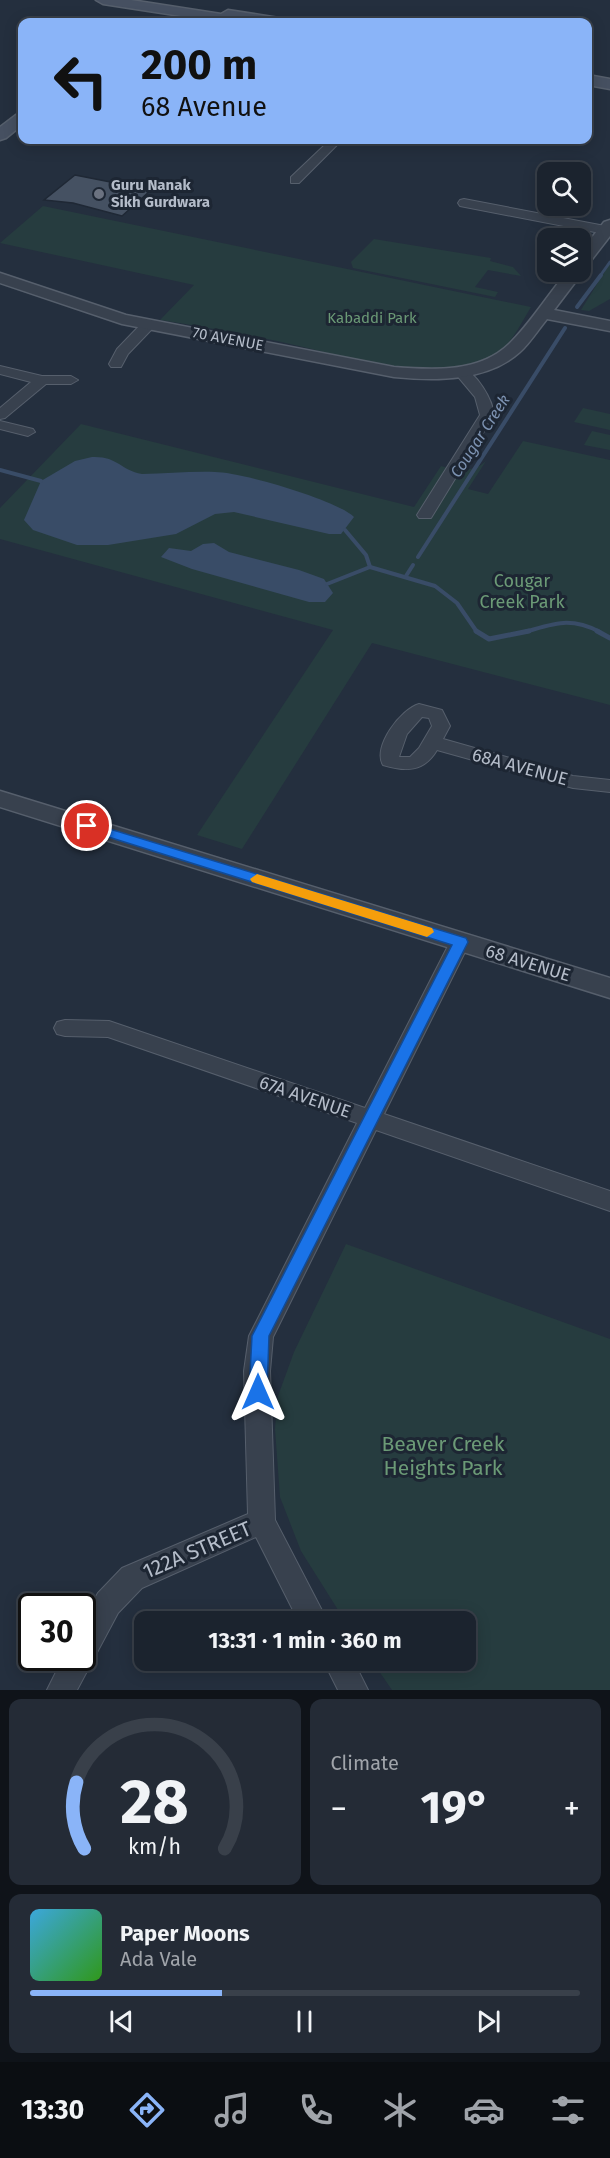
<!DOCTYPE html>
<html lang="en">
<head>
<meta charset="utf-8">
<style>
  body { margin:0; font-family:"Fira Sans",sans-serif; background:#242b36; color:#f1f3f6; height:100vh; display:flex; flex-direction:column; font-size:22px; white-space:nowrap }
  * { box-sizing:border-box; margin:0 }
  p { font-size:20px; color:#a0a4aa }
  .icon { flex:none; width:33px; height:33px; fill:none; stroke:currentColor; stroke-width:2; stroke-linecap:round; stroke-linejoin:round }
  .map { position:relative; height:1690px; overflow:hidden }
  .sheet { display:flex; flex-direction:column; gap:9px; padding:9px; background:#0f1319; flex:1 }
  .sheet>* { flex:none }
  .hud { position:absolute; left:18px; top:18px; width:574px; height:126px; border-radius:12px; box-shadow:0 3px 15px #0003,0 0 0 2px #39404a; background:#8ab4f8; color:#111; overflow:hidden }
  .fabs { position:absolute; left:537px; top:162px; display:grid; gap:12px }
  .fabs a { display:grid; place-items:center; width:54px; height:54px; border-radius:12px; background:#1b232e; box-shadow:0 3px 15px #0003,0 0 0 2px #39404a; font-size:30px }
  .speed { position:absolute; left:18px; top:1593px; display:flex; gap:12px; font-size:30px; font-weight:700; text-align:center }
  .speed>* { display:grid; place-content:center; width:78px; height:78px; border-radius:50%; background:#1b232e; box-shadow:0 3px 15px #0003,0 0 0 2px #39404a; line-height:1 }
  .speed .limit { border:3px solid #111; border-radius:9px; background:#fff; color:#111 }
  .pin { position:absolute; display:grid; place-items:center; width:51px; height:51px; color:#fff; margin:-26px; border:3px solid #fff; border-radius:50%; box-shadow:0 2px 6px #0007 }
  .me { position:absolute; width:66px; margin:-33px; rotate:0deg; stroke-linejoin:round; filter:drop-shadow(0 0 4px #0008) }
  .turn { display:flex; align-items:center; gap:21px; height:126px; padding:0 24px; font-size:27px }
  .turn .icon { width:78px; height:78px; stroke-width:2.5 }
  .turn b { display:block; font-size:42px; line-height:51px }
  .big { font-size:45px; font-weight:700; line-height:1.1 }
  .sheet .widget { flex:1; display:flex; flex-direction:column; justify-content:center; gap:9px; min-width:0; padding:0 21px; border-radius:12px; background:#242b36 }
  .sheet .dial { align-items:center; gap:0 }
  .dial svg { height:156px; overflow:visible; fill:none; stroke:#39404a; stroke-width:7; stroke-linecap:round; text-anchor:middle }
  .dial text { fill:#f1f3f6; stroke:none }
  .song { display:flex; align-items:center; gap:18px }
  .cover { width:72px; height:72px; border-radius:9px; background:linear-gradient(135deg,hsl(200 70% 55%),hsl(110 70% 35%)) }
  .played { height:6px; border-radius:3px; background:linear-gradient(90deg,#8ab4f8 35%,#39404a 35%) }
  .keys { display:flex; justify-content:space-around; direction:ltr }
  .heat { display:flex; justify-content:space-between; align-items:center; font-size:33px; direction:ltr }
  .sheet .tiles { flex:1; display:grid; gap:9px; grid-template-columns:1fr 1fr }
  .widget:last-child { grid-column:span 2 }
  .trip { position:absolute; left:134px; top:1611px; width:342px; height:60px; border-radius:12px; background:#1b232e; box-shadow:0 3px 15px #0003,0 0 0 2px #39404a; font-weight:700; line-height:60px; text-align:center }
  .tab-bar { display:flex; height:96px; justify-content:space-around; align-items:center; background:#0b0e12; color:#a0a4aa }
  .tab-bar .icon { width:42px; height:42px }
  .tab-bar .on { color:#8ab4f8 }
  .tab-bar b { font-size:27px; color:#f1f3f6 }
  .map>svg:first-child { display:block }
</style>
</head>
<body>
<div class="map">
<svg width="610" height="1690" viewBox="0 0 610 1690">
  <rect width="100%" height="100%" fill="#242f3e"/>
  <!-- green -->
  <g fill="#263c3f">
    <path d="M43,206L531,307C520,325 510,347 492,358C441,387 333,353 277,341C238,333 199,326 160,320L194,285L0,243Z"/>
    <path d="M374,239L491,258L490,261L513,267L521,276L488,270L475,287L498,292L495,297L353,268L351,262Z"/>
    <path d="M610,263V299L589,311L581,310Z"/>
    <path d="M583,408L610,414V430L574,422Z"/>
    <path d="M81,424L414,507L441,466C456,471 473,473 486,461L468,489L488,494L523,441L610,460V705L372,643L242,849L197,835L333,630L0,539V508Z"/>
    <path d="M592,431L610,435V450L584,445Z"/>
    <path d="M346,1244L610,1339V1690H392L372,1661L465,1660V1622L345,1621L301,1551L280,1497L275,1429L278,1396L294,1352Z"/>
  </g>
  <!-- water -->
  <g fill="#394c67">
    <path d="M92,457C118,456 120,470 142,474C166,474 191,471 215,472C241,472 337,500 354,517L341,534H329L234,512L215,514L176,534L108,545H77L33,530L24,520L41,481L75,461Z"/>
    <path d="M214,543L229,552L299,570L324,579L333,593L325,602H309L192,569L161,557L169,548L191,551L203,544Z"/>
  </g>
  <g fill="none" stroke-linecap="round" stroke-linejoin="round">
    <!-- stream-far2 -->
    <path stroke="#394c67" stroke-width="3" d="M600,276L610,262"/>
    <!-- stream-far1 -->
    <g stroke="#394c67" stroke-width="4">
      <path d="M577,307L601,275"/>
      <path d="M0,470L41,481"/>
      <path d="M345,530L366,555L370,567"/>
      <path d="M418,557L565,328"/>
      <path d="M406,576L413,565"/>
      <path d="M327,584L370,567L435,586L457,603L477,632"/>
      <path d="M525,632C554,623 571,617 600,632"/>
    </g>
    <!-- stream -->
    <g stroke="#394c67" stroke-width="5">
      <path d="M476,631L489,639L529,631"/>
      <path d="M597,631L610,638"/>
    </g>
  </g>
  <!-- building -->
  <path fill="#455162" stroke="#1f2835" stroke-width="1.5" d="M75,175L151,190L122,216L73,203L44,200Z"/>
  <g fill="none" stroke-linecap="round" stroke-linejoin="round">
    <defs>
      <g id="minor">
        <path d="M330,140H342L299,183H291V177Z"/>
        <path d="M464,199L605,226L610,227V232L605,234L460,206L458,203L460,200Z"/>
        <path d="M148,321L153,322L155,325L153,328L128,354L121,367H111L109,364L117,349L143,322Z"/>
        <path d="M0,366L42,376H71L78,380L71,384H46L5,418L0,419V408L31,382L0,374Z"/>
        <path d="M461,368C476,371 493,400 494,415L431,518H419L417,515L480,415L475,397L454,372Z"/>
        <path d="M0,421L33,429L35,432L28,436L0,429Z"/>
        <path d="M419,704L442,710L450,726L443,739L573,776L610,780V792L573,788L437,750C424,772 406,772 383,765C372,747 401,709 419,704ZM422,717L429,718L432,726L419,748L410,757H399L407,734Z"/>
        <path d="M460,934L467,937L470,942L384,1114L610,1191V1211L376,1130L273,1337L270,1371L275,1520L328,1622H299L256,1537L142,1588L118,1613L77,1690H47L63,1658H82V1621L98,1593L122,1568L248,1514L244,1371L249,1336L357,1123L108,1037L65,1036L57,1034L54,1028L57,1022L65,1020L109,1021L365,1108L450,942L453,937Z"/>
        <path d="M323,1660H353L368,1690H338Z"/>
      </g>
      <g id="tertiary">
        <path d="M610,220V236L586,267L581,269L583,272L554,310L610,321V331L547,319C538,330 530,343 520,352C487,382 435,381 394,377L122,324L0,283V273L126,315L394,367C432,370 479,373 509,344C529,325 549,293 567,272H580V253L604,222Z"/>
        <path d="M0,791L610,978V998L0,807Z"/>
      </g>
      <g id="secondary">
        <path d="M96,0H131L221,14L228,10L279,18L286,22H220L103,4Z"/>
        <path d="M588,75L610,79V89L588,85Z"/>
        <path d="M22,113V125L6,138L0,140V127L16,115Z"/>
      </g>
    </defs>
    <!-- minor casing -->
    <use href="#minor" stroke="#565f6c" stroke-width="2"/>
    <!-- tertiary casing -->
    <use href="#tertiary" stroke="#565f6c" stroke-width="3"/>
    <!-- secondary casing -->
    <use href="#secondary" stroke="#565f6c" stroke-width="3"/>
    <!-- minor -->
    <use href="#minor" fill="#38414e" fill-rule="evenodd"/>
    <!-- tertiary -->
    <use href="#tertiary" fill="#38414e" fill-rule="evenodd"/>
    <!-- secondary -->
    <use href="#secondary" fill="#465061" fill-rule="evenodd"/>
  </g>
  <!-- route -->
  <path fill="#1a73e8" stroke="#114b97" stroke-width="1.5" d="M87,822L466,938L468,942L269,1336L267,1392L264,1398L258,1401L252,1398L249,1392L252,1336L452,945L83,829L81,826L83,823Z"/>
  <!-- slow -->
  <path fill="#f59e0b" d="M257,874L432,928L434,932L427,937L252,882L250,879Z"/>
  <!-- markers -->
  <circle fill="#6b7280" stroke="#1d2633" stroke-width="2" cx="99" cy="194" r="6"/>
  <g text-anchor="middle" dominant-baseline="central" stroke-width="6" stroke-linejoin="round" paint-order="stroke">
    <!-- far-poi labels -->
    <g font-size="15" font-weight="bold" fill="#b4bcc9" stroke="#1d2633" text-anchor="start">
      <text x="111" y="185">Guru Nanak<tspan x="111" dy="17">Sikh Gurdwara</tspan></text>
    </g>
    <!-- far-park labels -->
    <g font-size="15" fill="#6b9a76" stroke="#1d2633">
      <text x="372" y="318">Kabaddi Park</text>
    </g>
    <!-- far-street labels -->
    <g font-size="15" fill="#b4bcc9" stroke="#1d2633">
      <text transform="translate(228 339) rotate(11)">70 AVENUE</text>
    </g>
    <!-- far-water labels -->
    <g font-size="16" font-style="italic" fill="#7c92b1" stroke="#1d2633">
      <text transform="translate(480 436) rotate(-57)">Cougar Creek</text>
    </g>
    <!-- park labels -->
    <g font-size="18" fill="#6b9a76" stroke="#1d2633">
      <text x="522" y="581">Cougar<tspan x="522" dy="21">Creek Park</tspan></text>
    </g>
    <!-- street labels -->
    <g font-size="18" fill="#b4bcc9" stroke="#1d2633">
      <text transform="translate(520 767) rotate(15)">68A AVENUE</text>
      <text transform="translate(528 963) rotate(17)">68 AVENUE</text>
      <text transform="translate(305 1097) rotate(19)">67A AVENUE</text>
    </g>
    <!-- near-park labels -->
    <g font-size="21" fill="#6b9a76" stroke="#1d2633">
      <text x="443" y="1444">Beaver Creek<tspan x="443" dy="24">Heights Park</tspan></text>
    </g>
    <!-- near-street labels -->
    <g font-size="21" fill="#b4bcc9" stroke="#1d2633">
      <text transform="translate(197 1550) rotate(-23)">122A STREET</text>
    </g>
  </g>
</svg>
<div class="fabs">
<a><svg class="icon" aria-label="search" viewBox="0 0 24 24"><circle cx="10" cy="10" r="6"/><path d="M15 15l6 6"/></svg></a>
<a><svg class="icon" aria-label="layers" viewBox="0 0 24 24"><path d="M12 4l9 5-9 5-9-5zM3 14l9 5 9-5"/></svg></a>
</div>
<div class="speed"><div class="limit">30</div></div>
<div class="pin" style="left:87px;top:826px;background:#d93025"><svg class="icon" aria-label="arrive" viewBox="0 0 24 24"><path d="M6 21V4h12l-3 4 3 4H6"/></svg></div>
<svg class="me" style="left:258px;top:1392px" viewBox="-20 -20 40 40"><path d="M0-17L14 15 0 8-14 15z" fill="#1a73e8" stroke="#fff" stroke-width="4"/></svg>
<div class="trip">13:31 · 1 min · 360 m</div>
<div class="hud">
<div class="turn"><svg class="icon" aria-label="left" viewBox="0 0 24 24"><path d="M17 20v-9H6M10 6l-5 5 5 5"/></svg><div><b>200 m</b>68 Avenue</div></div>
</div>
</div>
<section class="sheet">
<div class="tiles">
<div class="widget dial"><svg viewBox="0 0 100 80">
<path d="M14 69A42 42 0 1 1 86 69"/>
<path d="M14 69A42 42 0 0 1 10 35" stroke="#8ab4f8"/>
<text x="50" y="56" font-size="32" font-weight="700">28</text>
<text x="50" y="72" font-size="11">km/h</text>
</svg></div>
<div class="widget"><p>Climate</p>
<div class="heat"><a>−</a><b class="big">19°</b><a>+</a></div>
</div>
<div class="widget">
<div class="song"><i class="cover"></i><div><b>Paper Moons</b><p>Ada Vale</p></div></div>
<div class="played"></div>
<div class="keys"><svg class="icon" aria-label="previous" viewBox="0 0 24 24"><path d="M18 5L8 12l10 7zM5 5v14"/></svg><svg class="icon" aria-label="pause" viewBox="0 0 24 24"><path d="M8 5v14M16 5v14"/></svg><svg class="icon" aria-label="next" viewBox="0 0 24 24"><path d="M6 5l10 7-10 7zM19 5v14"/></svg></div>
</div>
</div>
</section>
<nav class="tab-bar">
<b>13:30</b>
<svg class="icon on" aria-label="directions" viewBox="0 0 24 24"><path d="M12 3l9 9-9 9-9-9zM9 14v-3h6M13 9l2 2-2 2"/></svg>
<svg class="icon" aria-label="music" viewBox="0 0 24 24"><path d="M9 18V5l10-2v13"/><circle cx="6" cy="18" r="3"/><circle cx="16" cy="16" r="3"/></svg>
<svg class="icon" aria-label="phone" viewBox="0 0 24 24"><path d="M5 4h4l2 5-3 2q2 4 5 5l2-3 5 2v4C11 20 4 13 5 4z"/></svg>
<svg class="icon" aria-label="climate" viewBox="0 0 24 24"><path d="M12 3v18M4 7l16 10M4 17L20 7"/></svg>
<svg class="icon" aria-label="car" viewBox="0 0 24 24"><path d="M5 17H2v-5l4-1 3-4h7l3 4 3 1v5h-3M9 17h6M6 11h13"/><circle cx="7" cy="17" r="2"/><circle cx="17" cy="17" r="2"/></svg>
<svg class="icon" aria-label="filters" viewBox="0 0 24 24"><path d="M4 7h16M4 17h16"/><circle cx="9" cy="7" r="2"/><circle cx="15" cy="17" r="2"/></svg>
</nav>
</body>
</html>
